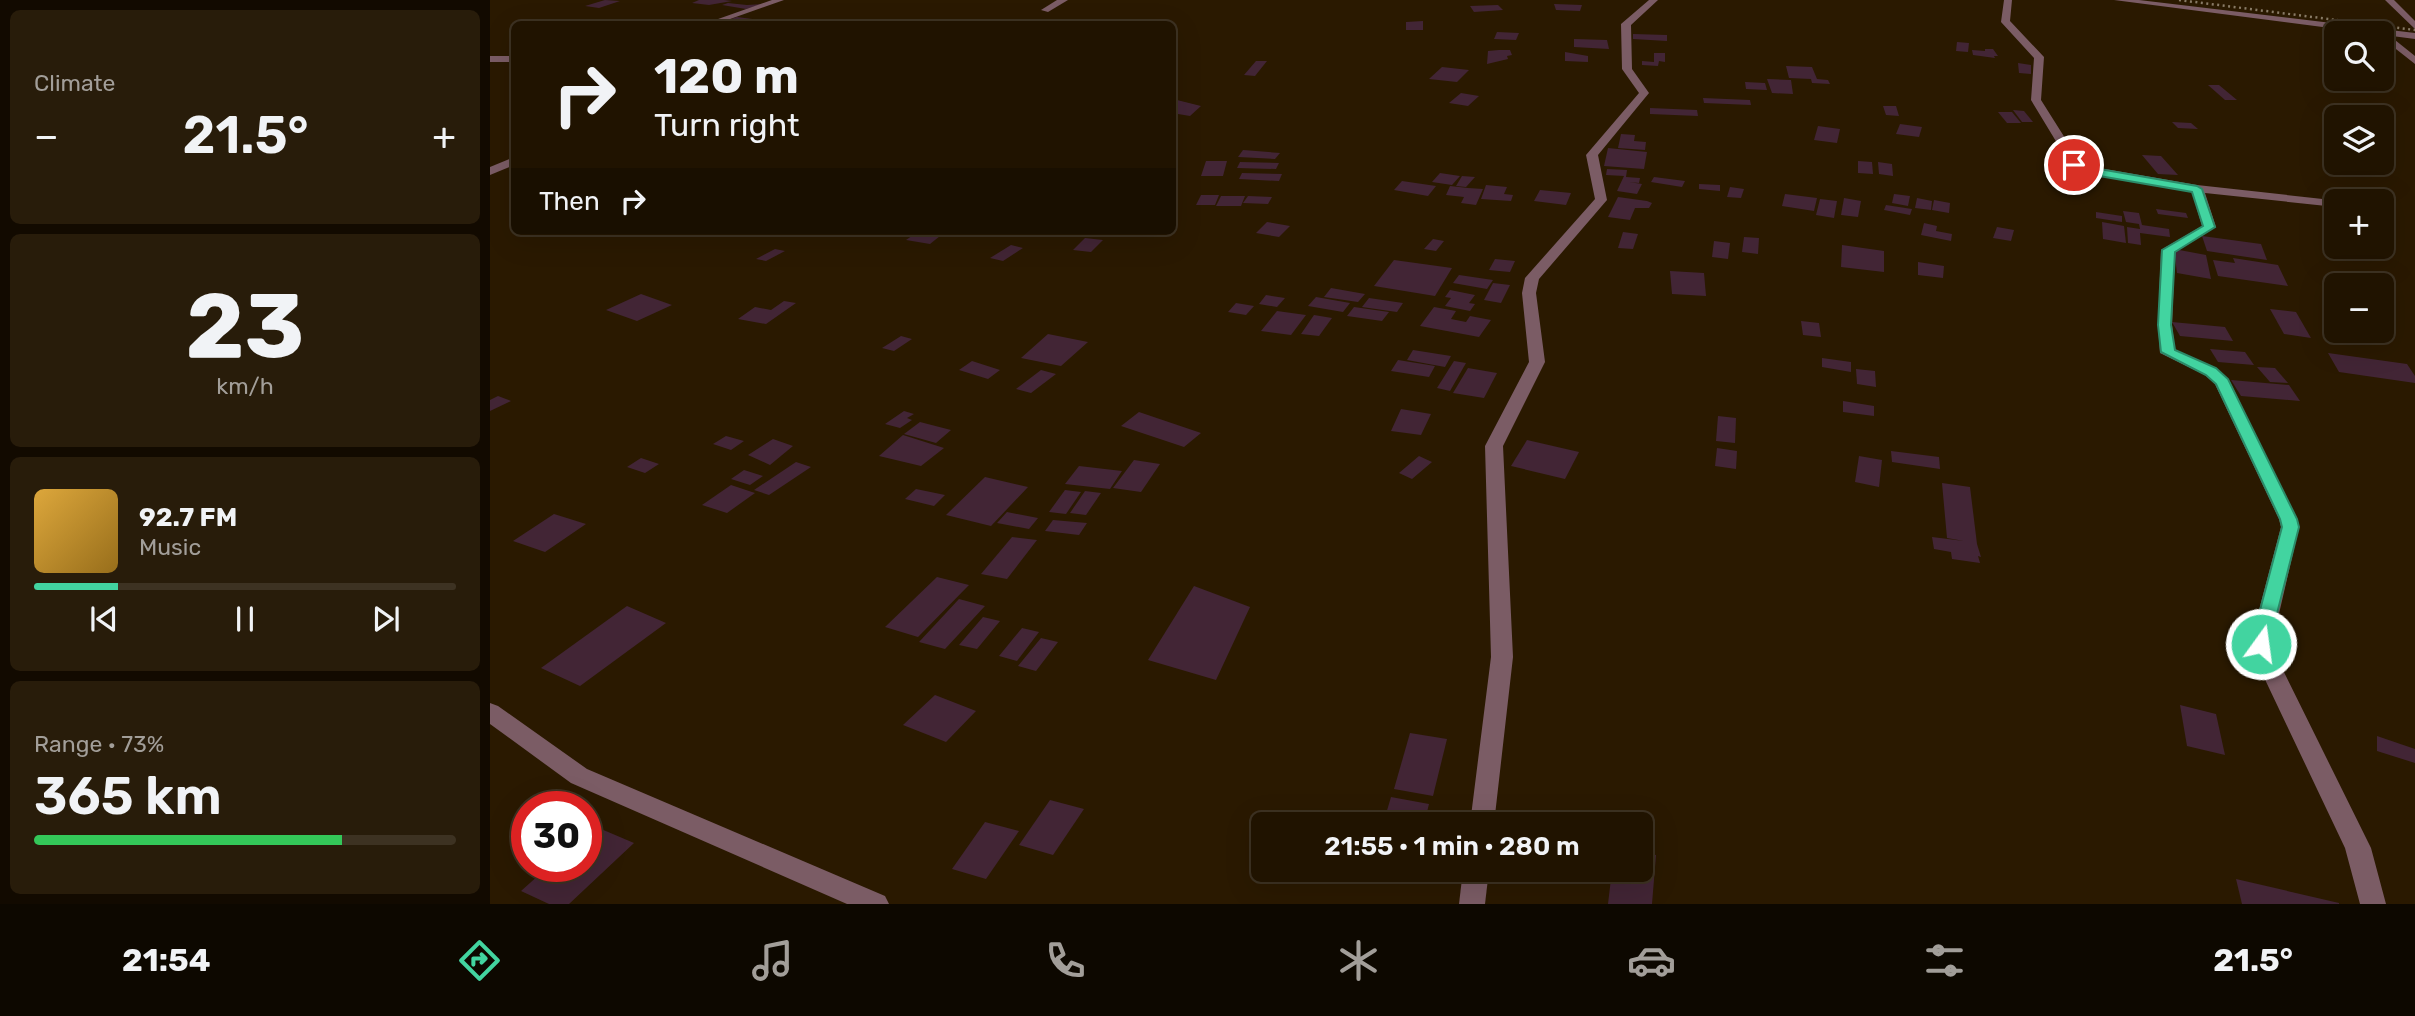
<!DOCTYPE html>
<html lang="en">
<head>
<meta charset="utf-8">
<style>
  body { margin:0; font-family:Rubik,sans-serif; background:#281c0a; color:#f1f3f6; height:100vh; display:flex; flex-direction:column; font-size:26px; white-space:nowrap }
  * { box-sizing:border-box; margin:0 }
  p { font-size:23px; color:#a29e99 }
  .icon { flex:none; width:38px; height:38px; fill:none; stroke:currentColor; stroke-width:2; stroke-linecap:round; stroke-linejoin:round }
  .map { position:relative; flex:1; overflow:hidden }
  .details { display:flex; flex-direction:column; gap:10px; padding:10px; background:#120a00; width:490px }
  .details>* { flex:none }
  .banner { position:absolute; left:21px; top:21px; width:665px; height:214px; border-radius:10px; box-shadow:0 7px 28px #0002,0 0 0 2px #3d3222; background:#201300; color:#f1f3f6; overflow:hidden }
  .controls { position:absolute; left:1834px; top:21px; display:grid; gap:14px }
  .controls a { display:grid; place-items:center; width:70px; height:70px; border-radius:10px; background:#201300; box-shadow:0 7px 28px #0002,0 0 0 2px #3d3222; font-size:35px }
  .speed { position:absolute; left:21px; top:791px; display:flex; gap:14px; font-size:35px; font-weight:700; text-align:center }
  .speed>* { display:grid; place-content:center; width:91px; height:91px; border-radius:50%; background:#201300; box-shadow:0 7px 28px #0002,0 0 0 2px #3d3222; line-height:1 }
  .speed .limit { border:10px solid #d22; background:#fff; color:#111 }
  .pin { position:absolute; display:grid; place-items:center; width:60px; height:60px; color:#fff; margin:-30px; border:4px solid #fff; border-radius:50%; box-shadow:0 2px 7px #0007 }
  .me { position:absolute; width:77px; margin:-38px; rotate:14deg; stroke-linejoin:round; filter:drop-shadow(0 0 5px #0008) }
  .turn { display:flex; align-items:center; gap:24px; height:147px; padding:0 28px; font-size:32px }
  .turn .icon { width:91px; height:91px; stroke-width:2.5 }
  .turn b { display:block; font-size:49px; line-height:60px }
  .then { display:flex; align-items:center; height:66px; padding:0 28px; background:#0003; gap:14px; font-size:26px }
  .big { font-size:52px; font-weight:600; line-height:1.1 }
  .details .widget { flex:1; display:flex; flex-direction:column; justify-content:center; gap:10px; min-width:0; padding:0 24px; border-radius:10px; background:#281c0a }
  .details .dial { align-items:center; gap:0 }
  .dial b { font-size:91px; line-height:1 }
  .song { display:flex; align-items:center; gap:21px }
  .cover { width:84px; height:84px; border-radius:10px; background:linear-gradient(135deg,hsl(40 70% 55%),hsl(40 70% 35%)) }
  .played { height:7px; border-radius:4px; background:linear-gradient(90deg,#42d4a0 20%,#3d3222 20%) }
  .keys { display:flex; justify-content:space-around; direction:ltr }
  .heat { display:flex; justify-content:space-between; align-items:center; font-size:38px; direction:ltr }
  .charge { height:10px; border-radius:5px; background:linear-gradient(90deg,#34c759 73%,#3d3222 0) }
  .trip { position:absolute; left:761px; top:812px; width:402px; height:70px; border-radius:10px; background:#201300; box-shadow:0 7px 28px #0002,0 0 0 2px #3d3222; font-weight:600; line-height:70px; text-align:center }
  .menu { display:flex; height:112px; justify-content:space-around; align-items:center; background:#0d0800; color:#a29e99 }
  .menu .icon { width:49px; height:49px }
  .menu .active { color:#42d4a0 }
  .menu b { font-size:32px; color:#f1f3f6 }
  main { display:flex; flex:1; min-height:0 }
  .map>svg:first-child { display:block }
</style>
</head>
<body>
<main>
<section class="details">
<div class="widget"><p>Climate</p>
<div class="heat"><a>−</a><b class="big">21.5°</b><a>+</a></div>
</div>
<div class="widget dial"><b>23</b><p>km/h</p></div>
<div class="widget">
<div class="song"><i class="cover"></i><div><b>92.7 FM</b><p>Music</p></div></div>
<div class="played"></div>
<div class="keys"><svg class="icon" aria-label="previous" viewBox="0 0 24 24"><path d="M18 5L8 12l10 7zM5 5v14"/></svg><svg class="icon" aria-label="pause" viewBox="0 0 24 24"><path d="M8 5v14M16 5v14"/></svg><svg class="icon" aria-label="next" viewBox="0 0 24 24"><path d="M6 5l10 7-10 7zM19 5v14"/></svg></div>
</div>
<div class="widget"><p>Range · 73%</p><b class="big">365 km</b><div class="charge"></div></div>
</section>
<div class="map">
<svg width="1925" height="904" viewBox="0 0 1925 904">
  <rect width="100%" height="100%" fill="#2a1900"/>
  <!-- building -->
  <g fill="#422535">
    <path d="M115,0L130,1L109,8L95,6Z"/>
    <path d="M209,0H234L242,1L219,5L202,3Z"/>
    <path d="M238,3L257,5L273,4L256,9L232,5Z"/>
    <path d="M1064,4L1092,5L1090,11L1066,10Z"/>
    <path d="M1008,5L1013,10L984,12L980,6Z"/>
    <path d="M247,17L270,20L258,24H227Z"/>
    <path d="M933,21V30H916V22Z"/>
    <path d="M1007,32L1029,33L1026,40L1004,39Z"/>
    <path d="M1143,34L1177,35V41L1143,39Z"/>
    <path d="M1084,39L1117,40L1119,49L1084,47Z"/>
    <path d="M1467,42L1479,43L1478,52L1466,51Z"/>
    <path d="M1495,49H1503L1508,56H1504L1505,58L1483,55L1482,50L1495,51Z"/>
    <path d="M1009,50H1020L1022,55L1017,56L1018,59L997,64L998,51Z"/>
    <path d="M1075,52L1098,56V62L1075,61Z"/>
    <path d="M1164,53H1175V62L1169,61L1168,66L1152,65V61L1164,62Z"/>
    <path d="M766,61H777L765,76L754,75Z"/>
    <path d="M1528,63L1541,65V74L1529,73Z"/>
    <path d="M1296,66L1322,67L1327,79L1338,80L1340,84L1322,83L1321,79L1299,78Z"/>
    <path d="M952,67L979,70L967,82L939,79Z"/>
    <path d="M1277,79L1301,80L1303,94L1282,93Z"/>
    <path d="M1255,82L1275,83L1277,90L1256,89Z"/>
    <path d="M1718,85H1729L1747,100H1735Z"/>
    <path d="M971,93L989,96L978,106L959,103Z"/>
    <path d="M1213,98L1260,100L1261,105L1214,103Z"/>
    <path d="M687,100L711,106L700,116L682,113V103Z"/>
    <path d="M1393,106H1406L1409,116L1396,115Z"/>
    <path d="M1160,108L1207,110L1208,116L1160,114Z"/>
    <path d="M1523,110L1534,111L1543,122H1532Z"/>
    <path d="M1508,112H1522L1531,123H1517Z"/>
    <path d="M1682,122L1701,123L1708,129L1688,128Z"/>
    <path d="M1410,124L1432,127L1429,137L1406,134Z"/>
    <path d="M1328,126L1350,129L1347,143L1324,140Z"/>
    <path d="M1131,134L1145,135L1144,141L1156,142L1155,150L1128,148Z"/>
    <path d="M1118,148L1157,152L1154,169L1114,166Z"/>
    <path d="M753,150L790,153L785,159L748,157Z"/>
    <path d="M1652,155L1671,156L1688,175L1668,174Z"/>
    <path d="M716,161H737L733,176H711Z"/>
    <path d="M1368,161L1382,162L1383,174L1368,173Z"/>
    <path d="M750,162L789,163L786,169L747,168Z"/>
    <path d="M1388,162L1402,164L1403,176L1389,174Z"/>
    <path d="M1117,169L1137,170L1136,177L1150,178L1149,183L1139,182L1152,184L1147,194L1127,191L1134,176L1116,175Z"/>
    <path d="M752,173L792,174L789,181L749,179Z"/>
    <path d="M950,173L970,176L962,185L942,182Z"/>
    <path d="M972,176L985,177L976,187L966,186Z"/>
    <path d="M1164,177L1195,181L1192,187L1161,182Z"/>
    <path d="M912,181L946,186L938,196L904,190Z"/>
    <path d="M1209,184L1230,185V191L1209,189Z"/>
    <path d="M996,185L1017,187L1014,194L1023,195L1021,201L991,199Z"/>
    <path d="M960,186L978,188L993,189L986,205L971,203L974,197L956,195Z"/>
    <path d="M1240,187L1254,189L1251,198L1237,197Z"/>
    <path d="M1050,190L1081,193L1076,205L1044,201Z"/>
    <path d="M1295,194L1327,198L1324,211L1292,206Z"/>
    <path d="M1404,194L1420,196L1418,206L1402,203Z"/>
    <path d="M711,195H729L725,205H706Z"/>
    <path d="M731,196H755L751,206H726Z"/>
    <path d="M758,196L782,197L778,204L753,203Z"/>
    <path d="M1128,197L1157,201L1162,203L1159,208H1145L1140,220L1118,217Z"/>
    <path d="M1354,198L1371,201L1368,217L1351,215Z"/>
    <path d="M1427,198L1442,201L1441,210L1425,208Z"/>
    <path d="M1330,199L1347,201L1344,218L1326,215Z"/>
    <path d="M1444,200L1460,203L1459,213L1442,210Z"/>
    <path d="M1396,205L1422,209L1420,215L1394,210Z"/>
    <path d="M1666,209L1696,213L1698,218L1668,214Z"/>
    <path d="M1633,211L1649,213L1652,225L1679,229L1680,237L1650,233L1651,245L1638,243L1637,227L1650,229L1649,224L1636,222Z"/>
    <path d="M1606,212L1632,216V222L1606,218Z"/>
    <path d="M777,222L800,226L789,237L766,233Z"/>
    <path d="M1612,222L1634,226L1636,243L1613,239Z"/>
    <path d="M1434,223L1447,226L1446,231L1462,234L1461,241L1431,235Z"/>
    <path d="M1507,227L1524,230L1521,241L1503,238Z"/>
    <path d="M1133,232L1148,234L1143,249L1128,248Z"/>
    <path d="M426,233L450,236L440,244L416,240Z"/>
    <path d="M1712,236L1771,244L1777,260L1717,251Z"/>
    <path d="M1254,237L1269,238L1268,254L1252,252Z"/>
    <path d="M595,238L613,240L601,252L583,250Z"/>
    <path d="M943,239L954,241L946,251L934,249Z"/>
    <path d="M1224,241L1240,243L1238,259L1222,257Z"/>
    <path d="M521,245L533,248L513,261L500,258Z"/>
    <path d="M1352,245L1394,251V272L1351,267Z"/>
    <path d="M285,249L295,251L276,261L266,259Z"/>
    <path d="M1684,249L1716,255L1721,279L1687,273Z"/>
    <path d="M1743,258L1788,265L1798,286L1728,276L1723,260L1745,263Z"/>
    <path d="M1005,259L1025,261L1020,272L999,270Z"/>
    <path d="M904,260L962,268L945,296L884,286Z"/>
    <path d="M1428,262L1454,266L1453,278L1428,275Z"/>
    <path d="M1180,271L1214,273L1216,296L1182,294Z"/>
    <path d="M969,275L1003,280L997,289L963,283Z"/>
    <path d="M1003,283L1020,285L1011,303L994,300Z"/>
    <path d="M841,288L875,294L868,302L834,297Z"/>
    <path d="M960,290L985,295L979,303L985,304L980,311L955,306L961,298L955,297Z"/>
    <path d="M151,294L182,305L147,321L116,310Z"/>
    <path d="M776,295L795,298L787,307L769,304Z"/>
    <path d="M826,297L860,303L853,312L818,306Z"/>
    <path d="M879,298L913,303L907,312L872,307Z"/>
    <path d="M294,301L306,303L276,324L248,319L265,307L281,310Z"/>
    <path d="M746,303L764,306L756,315L738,312Z"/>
    <path d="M864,307L899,312L892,321L857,316Z"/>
    <path d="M944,307L966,311L961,319L976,322L980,316L1001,320L989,337L930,326Z"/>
    <path d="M1780,309L1806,312L1821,338L1794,334Z"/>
    <path d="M787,311L816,315L801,335L771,331Z"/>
    <path d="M824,315L842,318L829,336L811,334Z"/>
    <path d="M1311,321L1329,323L1331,337L1313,335Z"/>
    <path d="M1682,322L1735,327L1743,341L1690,336Z"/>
    <path d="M558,334L598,342L571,366L531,358Z"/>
    <path d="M411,336L422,339L404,351L392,348Z"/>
    <path d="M1720,349L1755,352L1764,365L1728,362Z"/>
    <path d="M923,350L961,356L955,367L917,360Z"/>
    <path d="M1838,353L1917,364L1925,376V383L1849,372Z"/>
    <path d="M1332,358L1361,362V372L1332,367Z"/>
    <path d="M908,360L945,366L939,377L901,371Z"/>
    <path d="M482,361L510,370L498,379L469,370Z"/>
    <path d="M964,361L976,363L960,391L947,388Z"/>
    <path d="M1767,367L1785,368L1798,383L1780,382Z"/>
    <path d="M978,368L1007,373L994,398L963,393Z"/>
    <path d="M1366,369L1385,371L1386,387L1367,384Z"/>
    <path d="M551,370L566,374L541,393L526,389Z"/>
    <path d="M1741,380L1799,385L1810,401L1751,396Z"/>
    <path d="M8,396L21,401L0,411V400Z"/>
    <path d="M1353,401L1384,406V416L1353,412Z"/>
    <path d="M911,409L941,414L931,435L901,431Z"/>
    <path d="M414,411L424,414L417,418L422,420L410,428L395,424Z"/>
    <path d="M649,412L711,433L694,447L631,426Z"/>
    <path d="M1228,416L1246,418L1245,443L1226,441Z"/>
    <path d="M430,422L461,430L446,443L414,434Z"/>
    <path d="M413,435L454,448L431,466L389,456Z"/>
    <path d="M236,436L254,441L241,450L223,444Z"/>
    <path d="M283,439L303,446L280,465L258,455Z"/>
    <path d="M1037,440L1089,452L1075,479L1021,466Z"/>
    <path d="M1227,448L1247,451L1246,469L1225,466Z"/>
    <path d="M1401,451L1449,457L1450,469L1402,462Z"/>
    <path d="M929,456L942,462L922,479L909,473Z"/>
    <path d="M1369,456L1392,460L1389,487L1365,482Z"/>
    <path d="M151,458L169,464L155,473L137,467Z"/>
    <path d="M644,460L670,464L651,492L623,488Z"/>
    <path d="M306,462L321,467L279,495L264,490Z"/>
    <path d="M589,466L632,471L620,489L575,484Z"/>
    <path d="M254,470L273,476L260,485L241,479Z"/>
    <path d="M495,477L538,487L501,526L456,515Z"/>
    <path d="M1452,483L1480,487L1487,544L1491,557L1488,556L1490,563L1462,559L1461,552L1444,549L1442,537L1474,541L1457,538Z"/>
    <path d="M241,485L265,493L237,513L212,505Z"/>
    <path d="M426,489L455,495L444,506L415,499Z"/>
    <path d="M575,490L591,492L576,514L559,512Z"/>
    <path d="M595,491L611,493L596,515L580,513Z"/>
    <path d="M517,512L548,518L539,529L507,523Z"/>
    <path d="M64,514L96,524L55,552L23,541Z"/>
    <path d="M563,520L597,523L589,535L555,531Z"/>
    <path d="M522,537L547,540L517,579L491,574Z"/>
    <path d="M447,577L479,585L428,637L395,627Z"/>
    <path d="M704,586L760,607L726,680L658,660Z"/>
    <path d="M469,599L495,606L455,649L429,642Z"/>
    <path d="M137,606L176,623L90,686L51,668Z"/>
    <path d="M493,617L510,621L487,649L469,645Z"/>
    <path d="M532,628L549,632L527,661L509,656Z"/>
    <path d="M551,638L568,642L546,671L528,666Z"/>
    <path d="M445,695L486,711L456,742L413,725Z"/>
    <path d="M1690,705L1726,714L1735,755L1697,746Z"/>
    <path d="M920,733L957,739L943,796L904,789Z"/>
    <path d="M1887,736L1925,749V763L1887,751Z"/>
    <path d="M901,797L939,804L934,824H893Z"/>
    <path d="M560,800L594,809L563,855L529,845Z"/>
    <path d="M495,822L529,831L496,879L462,869Z"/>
    <path d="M104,826L144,843L79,904H59L31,891L59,866H96V833Z"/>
    <path d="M1152,853L1166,855L1162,904H1118L1122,870H1152Z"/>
    <path d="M1746,879L1849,903V904H1752Z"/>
  </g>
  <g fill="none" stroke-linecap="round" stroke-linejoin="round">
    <!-- minor -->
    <g fill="#7b5c65" fill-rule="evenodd">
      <path d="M282,0H294L226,24H214Z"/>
      <path d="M567,0H578L558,12L551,10Z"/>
      <path d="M1514,0H1522L1520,21L1554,57L1551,100L1592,165L1707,185L1851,201H1846V207L1715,193L1726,227L1685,252L1682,325L1685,351L1727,369L1740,382L1807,519L1809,527L1782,644L1783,650L1881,848L1896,904H1870L1855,848L1761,650L1760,644L1791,527L1789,519L1725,384L1715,375L1670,353L1668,325L1671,250L1712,226L1702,192L1584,171L1541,100L1544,58L1511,22Z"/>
      <path d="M1895,0H1904L1925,21V29Z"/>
      <path d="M1889,32H1895L1925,56V64L1892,38V33Z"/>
      <rect x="0" y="56" width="24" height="6"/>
      <path d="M24,157V165L0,175V167Z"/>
      <path d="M0,703L8,706L97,769L395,896L399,904H357L81,783L0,724Z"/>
    </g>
    <!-- tertiary -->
    <g fill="#7b5c65" fill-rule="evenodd">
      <path d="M1159,0H1168L1141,25L1142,69L1159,93L1108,155L1117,200L1049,279L1046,293L1055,362L1013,446L1023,657L1004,824H980L1001,657L995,446L1039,362L1032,293L1035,278L1105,199L1096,155L1149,93L1132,69L1131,24Z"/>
      <path d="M1624,0H1649L1925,33V39Z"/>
      <path d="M973,870H999L995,904H969Z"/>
    </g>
    <!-- rail -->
    <path stroke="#897b66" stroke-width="2.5" stroke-dasharray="2 3.5" stroke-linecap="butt" d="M1689,0L1925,30"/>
  </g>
  <!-- route -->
  <path fill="#42d4a0" stroke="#2b8a68" stroke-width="2" d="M1584,162L1598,167L1707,186L1712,189L1725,227L1685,252L1681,325L1685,350L1726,368L1738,379L1807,519L1809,527L1778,649H1764L1761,644L1792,527L1790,519L1726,384L1716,375L1671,352L1668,325L1672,250L1713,226L1702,192L1592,173L1580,167V163Z"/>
</svg>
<div class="controls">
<a><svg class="icon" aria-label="search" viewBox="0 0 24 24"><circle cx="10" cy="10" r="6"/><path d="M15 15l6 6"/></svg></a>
<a><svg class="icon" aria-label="layers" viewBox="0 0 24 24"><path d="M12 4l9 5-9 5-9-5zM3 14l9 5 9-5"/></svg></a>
<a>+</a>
<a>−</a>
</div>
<div class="speed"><div class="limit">30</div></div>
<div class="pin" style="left:1584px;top:165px;background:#d93025"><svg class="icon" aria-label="arrive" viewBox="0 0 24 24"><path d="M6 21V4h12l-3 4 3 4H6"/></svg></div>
<svg class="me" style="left:1771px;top:644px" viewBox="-20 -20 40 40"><circle r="17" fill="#42d4a0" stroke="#fff" stroke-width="3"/><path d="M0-11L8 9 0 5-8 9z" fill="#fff"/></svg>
<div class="trip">21:55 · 1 min · 280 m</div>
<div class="banner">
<div class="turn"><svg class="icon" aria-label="right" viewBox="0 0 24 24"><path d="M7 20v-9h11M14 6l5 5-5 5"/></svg><div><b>120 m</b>Turn right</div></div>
<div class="then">Then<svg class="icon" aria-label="right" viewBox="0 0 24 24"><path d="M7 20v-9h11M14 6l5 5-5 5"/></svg></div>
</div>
</div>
</main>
<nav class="menu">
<b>21:54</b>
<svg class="icon active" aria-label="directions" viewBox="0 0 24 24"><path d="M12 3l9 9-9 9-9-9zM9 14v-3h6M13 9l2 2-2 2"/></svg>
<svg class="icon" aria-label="music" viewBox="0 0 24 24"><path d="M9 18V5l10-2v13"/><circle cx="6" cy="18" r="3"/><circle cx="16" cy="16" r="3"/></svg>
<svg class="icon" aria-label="phone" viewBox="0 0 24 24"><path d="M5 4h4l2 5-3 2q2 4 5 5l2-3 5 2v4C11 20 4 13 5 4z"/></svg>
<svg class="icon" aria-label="climate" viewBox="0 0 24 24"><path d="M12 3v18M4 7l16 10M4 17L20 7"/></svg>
<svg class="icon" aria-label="car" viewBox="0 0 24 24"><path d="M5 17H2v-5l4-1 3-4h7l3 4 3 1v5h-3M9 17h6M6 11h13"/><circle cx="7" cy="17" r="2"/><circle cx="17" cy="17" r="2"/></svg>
<svg class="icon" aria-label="filters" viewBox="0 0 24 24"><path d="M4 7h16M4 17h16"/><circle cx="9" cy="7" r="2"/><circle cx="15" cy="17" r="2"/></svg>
<b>21.5°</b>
</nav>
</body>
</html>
